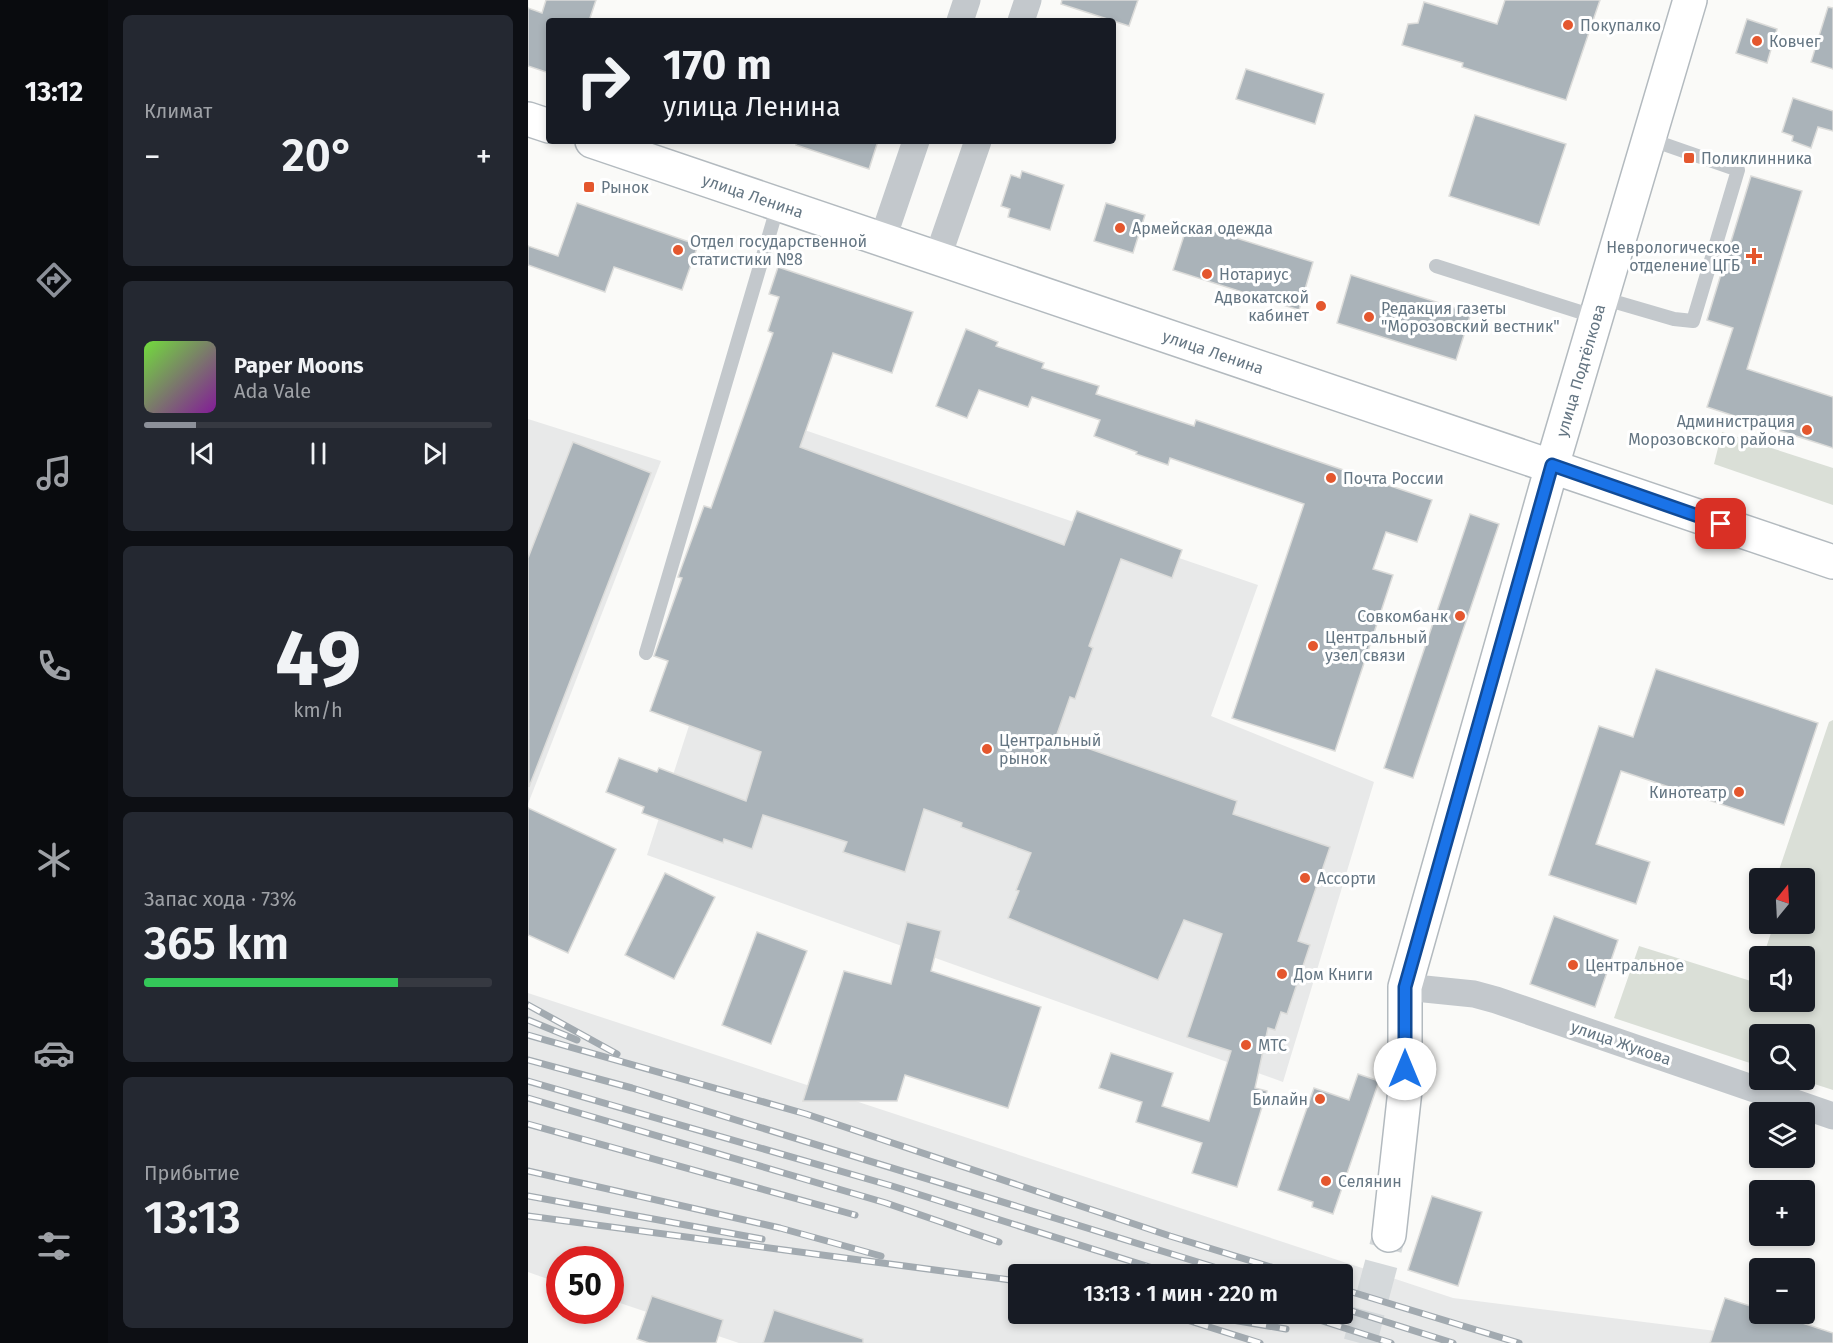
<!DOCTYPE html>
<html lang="ru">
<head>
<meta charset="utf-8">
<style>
  body { margin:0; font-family:"Fira Sans",sans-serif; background:#242831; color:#f1f3f6; height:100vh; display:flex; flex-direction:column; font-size:22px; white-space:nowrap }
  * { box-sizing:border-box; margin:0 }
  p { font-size:20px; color:#9ea1a6 }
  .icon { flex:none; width:33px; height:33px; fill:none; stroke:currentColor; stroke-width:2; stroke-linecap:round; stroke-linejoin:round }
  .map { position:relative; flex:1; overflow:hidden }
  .details { display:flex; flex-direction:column; gap:15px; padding:15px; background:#0d0f14; width:420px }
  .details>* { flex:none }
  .guide { position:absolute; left:18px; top:18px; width:570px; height:126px; border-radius:6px; box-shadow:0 3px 9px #0003; background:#171b24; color:#f1f3f6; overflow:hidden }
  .needle { width:39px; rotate:18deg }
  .fabs { position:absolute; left:1221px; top:868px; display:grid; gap:12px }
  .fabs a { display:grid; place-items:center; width:66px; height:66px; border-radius:6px; background:#171b24; box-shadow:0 3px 9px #0003; font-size:30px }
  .speed { position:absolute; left:18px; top:1246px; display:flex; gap:12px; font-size:30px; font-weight:700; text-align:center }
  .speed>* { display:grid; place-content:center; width:78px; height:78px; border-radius:50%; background:#171b24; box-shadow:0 3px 9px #0003; line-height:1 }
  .speed .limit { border:9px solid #d22; background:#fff; color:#111 }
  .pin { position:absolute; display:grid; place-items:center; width:51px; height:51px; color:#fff; margin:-26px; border-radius:12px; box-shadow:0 3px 9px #0006 }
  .me { position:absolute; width:66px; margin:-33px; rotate:0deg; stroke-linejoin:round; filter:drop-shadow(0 0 4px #0008) }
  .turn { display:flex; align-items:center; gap:21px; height:126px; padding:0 18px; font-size:27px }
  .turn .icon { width:78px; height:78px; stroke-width:2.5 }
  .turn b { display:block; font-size:42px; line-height:51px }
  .big { font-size:45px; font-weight:600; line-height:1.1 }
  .details .card { flex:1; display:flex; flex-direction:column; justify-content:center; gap:9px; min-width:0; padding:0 21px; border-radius:9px; background:#242831 }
  .details .dial { align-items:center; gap:0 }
  .dial b { font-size:78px; line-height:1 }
  .song { display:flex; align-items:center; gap:18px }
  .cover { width:72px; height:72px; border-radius:9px; background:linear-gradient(135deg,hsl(100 70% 55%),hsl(290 70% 35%)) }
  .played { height:6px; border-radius:3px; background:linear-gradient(90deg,#8c9099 15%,#363941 15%) }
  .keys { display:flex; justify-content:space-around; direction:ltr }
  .heat { display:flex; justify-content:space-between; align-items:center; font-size:33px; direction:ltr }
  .charge { height:9px; border-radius:4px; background:linear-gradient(90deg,#34c759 73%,#363941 0) }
  .trip { position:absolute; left:480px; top:1264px; width:345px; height:60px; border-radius:6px; background:#171b24; box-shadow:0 3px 9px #0003; font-weight:600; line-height:60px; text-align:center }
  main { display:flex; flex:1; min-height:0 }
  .tabs { display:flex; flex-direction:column; width:108px; justify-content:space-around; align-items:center; background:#090b0e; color:#9ea1a6 }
  .tabs .icon { width:42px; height:42px }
  .tabs .current { color:#8c9099 }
  .tabs b { font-size:27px; color:#f1f3f6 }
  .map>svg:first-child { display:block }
</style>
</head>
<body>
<main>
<nav class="tabs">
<b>13:12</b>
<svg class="icon current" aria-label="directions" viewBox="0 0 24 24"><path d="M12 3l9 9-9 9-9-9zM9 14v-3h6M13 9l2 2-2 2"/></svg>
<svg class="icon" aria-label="music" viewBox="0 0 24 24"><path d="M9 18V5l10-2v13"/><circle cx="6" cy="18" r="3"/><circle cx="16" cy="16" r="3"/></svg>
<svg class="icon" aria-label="phone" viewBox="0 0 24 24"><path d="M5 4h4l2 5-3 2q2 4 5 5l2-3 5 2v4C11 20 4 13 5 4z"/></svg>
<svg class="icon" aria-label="climate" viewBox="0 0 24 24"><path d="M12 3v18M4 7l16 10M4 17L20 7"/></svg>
<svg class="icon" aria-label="car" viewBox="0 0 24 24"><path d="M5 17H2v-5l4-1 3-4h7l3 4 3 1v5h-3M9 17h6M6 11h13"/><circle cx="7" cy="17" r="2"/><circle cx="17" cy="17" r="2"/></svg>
<svg class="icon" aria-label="filters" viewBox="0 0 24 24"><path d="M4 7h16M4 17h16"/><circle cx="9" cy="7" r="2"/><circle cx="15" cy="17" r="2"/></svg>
</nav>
<section class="details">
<div class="card"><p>Климат</p>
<div class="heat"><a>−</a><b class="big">20°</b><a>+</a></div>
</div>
<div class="card">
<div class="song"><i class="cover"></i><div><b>Paper Moons</b><p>Ada Vale</p></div></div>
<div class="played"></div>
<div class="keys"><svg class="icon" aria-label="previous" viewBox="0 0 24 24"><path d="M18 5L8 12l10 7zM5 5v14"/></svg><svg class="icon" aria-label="pause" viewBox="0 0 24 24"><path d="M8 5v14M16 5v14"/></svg><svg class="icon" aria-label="next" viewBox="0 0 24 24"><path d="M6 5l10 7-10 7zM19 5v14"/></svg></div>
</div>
<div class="card dial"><b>49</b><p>km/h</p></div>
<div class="card"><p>Запас хода · 73%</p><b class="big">365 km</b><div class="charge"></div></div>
<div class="card"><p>Прибытие</p><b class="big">13:13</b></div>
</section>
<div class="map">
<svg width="1305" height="1343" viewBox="0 0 1305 1343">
  <rect width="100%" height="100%" fill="#fafaf8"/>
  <!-- built -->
  <g fill="#e8e9e9" fill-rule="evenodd">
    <path d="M0,419L133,461L0,804Z"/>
    <path d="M259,424L730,585L683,716L846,782L755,1082L119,855Z"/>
    <path d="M0,993L925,1298L1283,1343H211L83,1300L82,1260H32L31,1283L0,1272ZM490,1275H814V1314H490Z"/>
  </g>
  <!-- green -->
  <g fill="#dadfd7">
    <path d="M1194,432L1305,468V505L1186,464Z"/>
    <path d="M1305,720V1090L1274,1080H1276V1035H1232L1231,1066L1086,1018L1111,946L1226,982L1231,968L1232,1002H1276V957H1235L1246,924H1276V879H1248L1301,722Z"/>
  </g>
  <!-- building -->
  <g fill="#aab3b9" stroke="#dcdcda" stroke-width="1.5">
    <path d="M18,0H68L61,21H21V73L0,66V8L14,13Z"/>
    <path d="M534,0H610L601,26L533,4Z"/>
    <path d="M977,0H1072L1038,100L934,67L935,63L874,45L880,24L890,23L896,2L969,24Z"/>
    <path d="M1300,7L1305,8V69L1283,62Z"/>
    <path d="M1219,19L1249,29L1239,63L1208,53Z"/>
    <path d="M718,69L796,94L787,124L708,99Z"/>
    <path d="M1265,98L1305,111V131L1290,127L1283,148L1264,141L1265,136L1254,132Z"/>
    <path d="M947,115L1038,144L1011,225L921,196Z"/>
    <path d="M269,141H350L341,169L268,145Z"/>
    <path d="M494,171L536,185L522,230L480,217L482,209L473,206L483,175L492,178Z"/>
    <path d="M1223,176L1274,191L1219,369L1305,397V448L1179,407L1205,328L1179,320Z"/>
    <path d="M49,203L170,245L154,290L86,267L77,292L0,265V246L30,256Z"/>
    <path d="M578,203L617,215L605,253L566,241Z"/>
    <path d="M660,223L785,262L771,310L645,270Z"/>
    <path d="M250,267L385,312L364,373L305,353L272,447L536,545L549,511L654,550L644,578L593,559L561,646L565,648L554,679L547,699L542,697L528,737L709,801L705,814L802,847L770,941L782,945L759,1014L753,1012L747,1030L740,1028L727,1088L739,1091L709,1187L664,1173L674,1143L608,1122L614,1102L571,1088L583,1053L645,1073L634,1106L681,1121L703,1051L659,1037L694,934L656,920L630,980L480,918L491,891L488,890L503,853L433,827L434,823L396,809L377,872L315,852L319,842L235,815L224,849L196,839L195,843L114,813L116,807L78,792L91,758L129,772L131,768L218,801L233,752L122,711L140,661L126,656L154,578L150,577L176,506L183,508L245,333L240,331L251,297L241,294Z"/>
    <path d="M823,275L943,313L928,360L809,323Z"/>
    <path d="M438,329L470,342L468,346L516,363L514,368L571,386L568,394L666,426L668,420L904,500L889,542L858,532L845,569L865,575L807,751L704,718L776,504L642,458L640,465L608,454L609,452L566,436L572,420L504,397L500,407L451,390L439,418L408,406Z"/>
    <path d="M45,442L123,473L1,787L0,558Z"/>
    <path d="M942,514L971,524L885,778L856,768Z"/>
    <path d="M1128,669L1290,723L1256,825L1093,771L1068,844L1122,862L1108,904L1021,875L1071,726L1105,737Z"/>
    <path d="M0,808L88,849L40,953L0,935Z"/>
    <path d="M137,873L187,897L146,979L97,955Z"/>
    <path d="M1026,916L1090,940L1067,1007L1002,984Z"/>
    <path d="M379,922L413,931L403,971L513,1007L480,1108L377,1075L369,1101H275L316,971L363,984Z"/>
    <path d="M229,932L279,951L243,1044L194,1025Z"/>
    <path d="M830,1074L851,1081L805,1214L784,1207L785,1202L750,1190L786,1088L821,1100Z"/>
    <path d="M904,1196L954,1212L930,1286L880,1270Z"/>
    <path d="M124,1296L195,1320L188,1343H121L109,1339Z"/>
    <path d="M1197,1298L1232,1309V1314H1247L1305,1333V1343H1182Z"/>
    <path d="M246,1310L335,1339V1343H235Z"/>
  </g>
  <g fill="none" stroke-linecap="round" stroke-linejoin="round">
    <!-- secondary-tunnel -->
    <path stroke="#d5d9db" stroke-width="33" stroke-dasharray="33 16" stroke-linecap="butt" d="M832,1343L861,1235"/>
    <defs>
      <g id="secondary">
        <path d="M0,119L21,126"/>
        <path id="s1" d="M64,141L1305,562"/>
        <path id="s2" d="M861,1235L877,1090V987L1024,466L1162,0"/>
      </g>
    </defs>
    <!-- secondary casing -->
    <use href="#secondary" stroke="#b3babf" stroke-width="36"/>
    <!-- lane -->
    <g stroke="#c3c8cc" stroke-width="14">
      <path d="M908,266L1068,317"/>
      <path d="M1074,298L1146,319L1165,321L1210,170L1121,139"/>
      <path d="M118,653L250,205"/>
    </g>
    <!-- street -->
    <g stroke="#c3c8cc" stroke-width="27">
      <path d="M432,21L439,0"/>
      <path d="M493,21L500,0"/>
      <path d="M354,241L388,141"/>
      <path d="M409,259L450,141"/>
      <path d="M877,987L946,994L968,1000L1305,1116"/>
    </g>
    <!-- secondary -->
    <use href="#secondary" stroke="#fff" stroke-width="33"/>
    <defs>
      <g id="rail">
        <path d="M0,1005L89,1054"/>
        <path d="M0,1020L49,1040"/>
        <path d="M0,1035L278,1114L642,1236L769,1275"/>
        <path d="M0,1060L104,1088L712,1275"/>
        <path d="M0,1081L364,1186L647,1275"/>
        <path d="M0,1098L358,1203L471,1242"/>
        <path d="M0,1124L327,1215"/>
        <path d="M0,1171L252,1228L353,1256"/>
        <path d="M0,1196L234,1239"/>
        <path d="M0,1216L490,1281"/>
        <path d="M814,1289L991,1343"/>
        <path d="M814,1308L925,1343"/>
        <path d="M640,1314L732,1343"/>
        <path d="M669,1314L758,1329"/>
        <path d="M773,1314L863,1343"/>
      </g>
    </defs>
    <!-- rail casing -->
    <use href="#rail" stroke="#a2aab0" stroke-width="7"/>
    <!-- rail -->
    <use href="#rail" stroke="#fff" stroke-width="4.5" stroke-dasharray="14" stroke-linecap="butt"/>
  </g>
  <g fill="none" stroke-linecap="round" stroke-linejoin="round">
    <defs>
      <path id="route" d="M877,1069V987L1024,465L1193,524"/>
    </defs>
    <!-- route casing -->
    <use href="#route" stroke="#114b97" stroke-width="15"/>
    <!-- route -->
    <use href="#route" stroke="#1a73e8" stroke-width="10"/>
  </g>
  <!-- markers -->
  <g fill="#e4572e" stroke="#fff" stroke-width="2">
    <circle cx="1040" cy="25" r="6"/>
    <circle cx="1229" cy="41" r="6"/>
    <rect x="1155" y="152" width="12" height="12" rx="3"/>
    <rect x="55" y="181" width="12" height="12" rx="3"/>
    <circle cx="592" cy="228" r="6"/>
    <circle cx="150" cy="250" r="6"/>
    <path d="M1223 247h6v6h6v6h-6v6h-6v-6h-6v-6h6z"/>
    <circle cx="679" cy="274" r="6"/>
    <circle cx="793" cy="306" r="6"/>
    <circle cx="841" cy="317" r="6"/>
    <circle cx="1279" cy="430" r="6"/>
    <circle cx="803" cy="478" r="6"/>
    <circle cx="932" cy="616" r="6"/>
    <circle cx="785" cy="646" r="6"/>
    <circle cx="459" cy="749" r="6"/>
    <circle cx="1211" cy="792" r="6"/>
    <circle cx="777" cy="878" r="6"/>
    <circle cx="1045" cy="965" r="6"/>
    <circle cx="754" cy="974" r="6"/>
    <circle cx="718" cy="1045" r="6"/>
    <circle cx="792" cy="1099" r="6"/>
    <circle cx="798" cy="1181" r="6"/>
  </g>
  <g text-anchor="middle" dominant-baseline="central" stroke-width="6" stroke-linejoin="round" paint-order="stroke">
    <!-- poi labels -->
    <g font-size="16" fill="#657683" stroke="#fff" text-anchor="start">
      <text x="1052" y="25">Покупалко</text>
      <text x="1241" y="41">Ковчег</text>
      <text x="1173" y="158">Поликлинника</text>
      <text x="73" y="187">Рынок</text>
      <text x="604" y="228">Армейская одежда</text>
      <text x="162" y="241">Отдел государственной<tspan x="162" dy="18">статистики №8</tspan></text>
      <text x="1212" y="247" text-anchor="end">Неврологическое<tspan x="1212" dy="18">отделение ЦГБ</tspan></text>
      <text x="691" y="274">Нотариус</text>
      <text x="781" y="297" text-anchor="end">Адвокатской<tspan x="781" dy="18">кабинет</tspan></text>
      <text x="853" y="308">Редакция газеты<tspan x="853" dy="18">"Морозовский вестник"</tspan></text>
      <text x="1267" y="421" text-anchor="end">Администрация<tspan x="1267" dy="18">Морозовского района</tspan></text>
      <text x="815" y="478">Почта России</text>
      <text x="920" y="616" text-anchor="end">Совкомбанк</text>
      <text x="797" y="637">Центральный<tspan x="797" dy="18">узел связи</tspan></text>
      <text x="471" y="740">Центральный<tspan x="471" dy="18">рынок</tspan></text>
      <text x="1199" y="792" text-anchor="end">Кинотеатр</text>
      <text x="789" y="878">Ассорти</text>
      <text x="1057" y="965">Центральное</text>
      <text x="766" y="974">Дом Книги</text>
      <text x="730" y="1045">МТС</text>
      <text x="780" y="1099" text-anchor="end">Билайн</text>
      <text x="810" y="1181">Селянин</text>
    </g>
    <!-- street labels -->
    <g font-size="16" fill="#657683" stroke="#fff">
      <text stroke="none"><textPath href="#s1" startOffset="170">улица Ленина</textPath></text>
      <text stroke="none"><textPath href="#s1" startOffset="656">улица Ленина</textPath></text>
      <text stroke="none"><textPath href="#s2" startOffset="890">улица Подтёлкова</textPath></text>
      <text transform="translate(1093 1043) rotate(19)">улица Жукова</text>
    </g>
  </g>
</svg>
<div class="fabs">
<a><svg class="needle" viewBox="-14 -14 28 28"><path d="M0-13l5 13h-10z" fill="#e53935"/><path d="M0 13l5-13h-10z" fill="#9ea1a6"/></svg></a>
<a><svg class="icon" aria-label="sound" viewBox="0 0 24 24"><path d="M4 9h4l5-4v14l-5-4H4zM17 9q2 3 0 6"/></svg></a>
<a><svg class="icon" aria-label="search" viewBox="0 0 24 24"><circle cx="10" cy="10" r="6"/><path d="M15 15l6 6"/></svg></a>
<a><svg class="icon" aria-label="layers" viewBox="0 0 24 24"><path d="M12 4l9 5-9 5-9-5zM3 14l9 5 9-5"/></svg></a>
<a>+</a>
<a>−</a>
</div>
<div class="speed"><div class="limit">50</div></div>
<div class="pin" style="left:1193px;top:524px;background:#d93025"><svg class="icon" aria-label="arrive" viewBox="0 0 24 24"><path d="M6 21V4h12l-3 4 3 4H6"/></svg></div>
<svg class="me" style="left:877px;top:1069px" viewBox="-20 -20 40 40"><circle r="19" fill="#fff"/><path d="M0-13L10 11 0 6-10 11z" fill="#1a73e8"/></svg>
<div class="trip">13:13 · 1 мин · 220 m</div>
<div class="guide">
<div class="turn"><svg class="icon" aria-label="right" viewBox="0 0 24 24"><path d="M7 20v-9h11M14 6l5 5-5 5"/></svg><div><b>170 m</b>улица Ленина</div></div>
</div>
</div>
</main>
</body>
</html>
